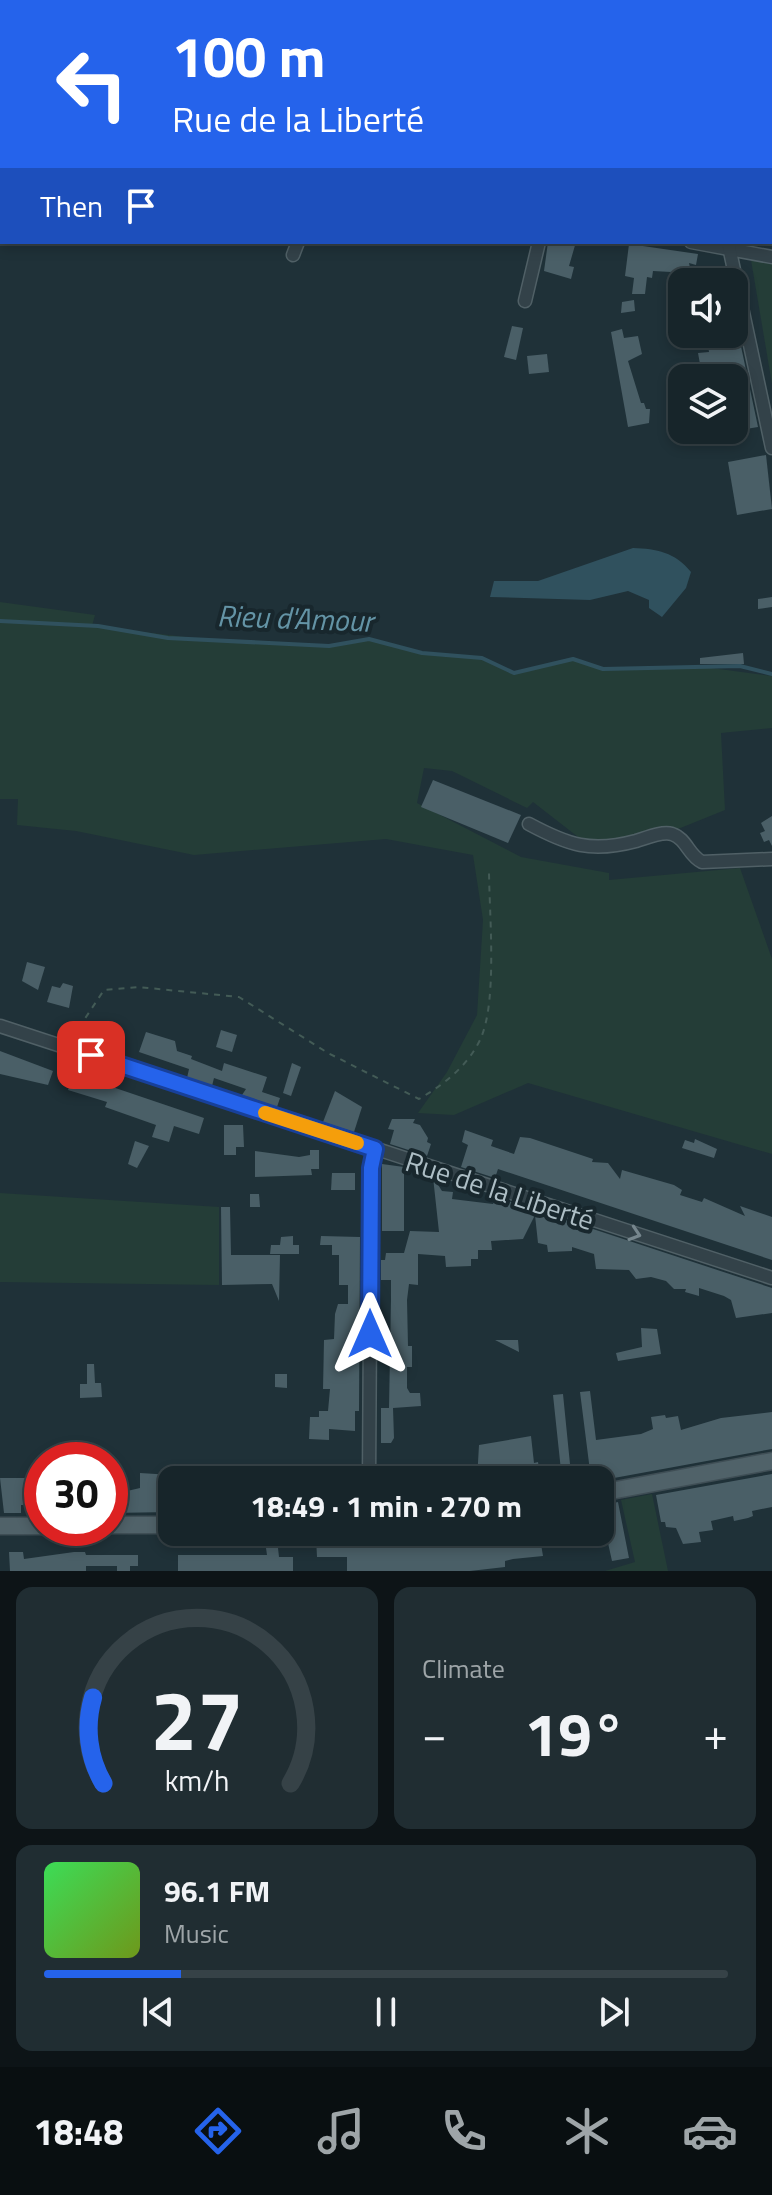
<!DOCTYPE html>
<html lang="en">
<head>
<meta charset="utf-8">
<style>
  body { margin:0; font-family:"Titillium Web",sans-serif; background:#202d32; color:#f1f3f6; height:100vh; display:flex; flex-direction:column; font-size:30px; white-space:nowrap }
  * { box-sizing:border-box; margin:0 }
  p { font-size:26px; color:#9ea5a8 }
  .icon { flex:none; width:44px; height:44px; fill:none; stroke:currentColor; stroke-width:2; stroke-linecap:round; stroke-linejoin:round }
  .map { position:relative; height:1571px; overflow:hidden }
  .sheet { display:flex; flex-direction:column; gap:16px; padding:16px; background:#0d1417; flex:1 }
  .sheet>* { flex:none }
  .banner { position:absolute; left:0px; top:0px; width:772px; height:244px; box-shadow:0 4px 12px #0003,0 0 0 2px #364247; background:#2563eb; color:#fff; overflow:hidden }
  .buttons { position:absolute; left:668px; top:268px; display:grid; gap:16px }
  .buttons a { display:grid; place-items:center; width:80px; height:80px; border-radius:16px; background:#17252a; box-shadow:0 4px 12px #0003,0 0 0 2px #364247; font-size:40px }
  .speed { position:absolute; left:24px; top:1442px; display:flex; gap:16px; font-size:40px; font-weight:700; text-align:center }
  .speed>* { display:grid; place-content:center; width:104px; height:104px; border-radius:50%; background:#17252a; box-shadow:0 4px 12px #0003,0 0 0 2px #364247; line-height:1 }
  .speed .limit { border:12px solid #d22; background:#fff; color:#111 }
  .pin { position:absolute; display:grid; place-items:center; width:68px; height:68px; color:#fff; margin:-34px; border-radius:16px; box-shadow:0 4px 12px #0006 }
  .me { position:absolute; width:88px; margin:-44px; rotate:0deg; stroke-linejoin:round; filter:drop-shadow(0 0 6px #0008) }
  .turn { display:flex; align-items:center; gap:28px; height:168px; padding:0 40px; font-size:36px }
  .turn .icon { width:104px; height:104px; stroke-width:2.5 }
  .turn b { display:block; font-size:56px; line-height:68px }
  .then { display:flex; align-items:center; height:76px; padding:0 40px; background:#0003; gap:16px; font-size:30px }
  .big { font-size:60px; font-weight:700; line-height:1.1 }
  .sheet .tile { flex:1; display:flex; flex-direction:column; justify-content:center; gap:12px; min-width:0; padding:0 28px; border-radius:16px; background:#202d32 }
  .sheet .dial { align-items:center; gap:0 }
  .dial svg { height:208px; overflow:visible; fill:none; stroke:#364247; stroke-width:7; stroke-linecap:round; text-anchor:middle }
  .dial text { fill:#f1f3f6; stroke:none }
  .song { display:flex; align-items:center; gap:24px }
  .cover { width:96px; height:96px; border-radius:12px; background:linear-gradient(135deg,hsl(130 70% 55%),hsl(80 70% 35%)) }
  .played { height:8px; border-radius:4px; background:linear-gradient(90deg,#2563eb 20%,#364247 20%) }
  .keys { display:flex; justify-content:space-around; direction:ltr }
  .heat { display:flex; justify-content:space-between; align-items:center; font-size:44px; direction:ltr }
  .sheet .tiles { flex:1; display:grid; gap:16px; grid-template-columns:1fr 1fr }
  .tile:last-child { grid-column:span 2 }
  .trip { position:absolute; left:158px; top:1466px; width:456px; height:80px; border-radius:16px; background:#17252a; box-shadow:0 4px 12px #0003,0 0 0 2px #364247; font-weight:700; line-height:80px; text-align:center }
  .tabs { display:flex; height:128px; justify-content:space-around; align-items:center; background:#090f11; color:#9ea5a8 }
  .tabs .icon { width:56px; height:56px }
  .tabs .selected { color:#2563eb }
  .tabs b { font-size:36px; color:#f1f3f6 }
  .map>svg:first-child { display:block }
</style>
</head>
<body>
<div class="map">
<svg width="772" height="1571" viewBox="0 0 772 1571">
  <rect width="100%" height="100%" fill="#1f3138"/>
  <!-- green -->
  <g fill="#243d37">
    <path d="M751,260L772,263V384Z"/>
    <path d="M0,602L95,615L92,626L194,638L329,646L369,639L426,654L482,658L514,673L573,659L603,669L704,667L772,676V728L721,733L725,810L678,829L591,847L533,802L527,808L452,771L424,768L417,803L521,857L609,873V880L740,868L772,959V1154L528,1083L454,1115L418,1113L447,1072L477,1015L483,920L473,855L386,839L194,855L76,831L17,825L18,799H0Z"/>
    <path d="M0,1193L219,1207V1285L0,1282Z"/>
    <path d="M652,1494L668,1571H605L635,1562L621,1500Z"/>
  </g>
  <!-- water -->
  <path fill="#30515e" d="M633,548C657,549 675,552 691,572L686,588L662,617L649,608V600L628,591L590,600L490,597L494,581H538Z"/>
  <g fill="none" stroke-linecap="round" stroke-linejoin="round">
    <!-- stream -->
    <path stroke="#30515e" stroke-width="4" d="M0,621L98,626L168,638L329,646L369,639L422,653L482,658L514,673L573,659L603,669L740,666L772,674"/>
  </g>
  <!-- building -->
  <g fill="#4a5f67">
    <path d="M548,242H576L569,266L574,267L571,279L544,271Z"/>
    <path d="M629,244L698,254L696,265L689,263L693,282H669L671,272L653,271L652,278L647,277L645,294H632L634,278L625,276Z"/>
    <path d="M634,300L635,311L621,313L622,302Z"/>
    <path d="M668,301L677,302L680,316L669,318Z"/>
    <path d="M734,313L758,427L734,431V378H715L709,363L700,364L698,353L709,352L707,339L712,338L711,334H734Z"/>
    <path d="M512,326L523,328L516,360L504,357Z"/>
    <path d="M622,329L624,338L638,336L642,354L628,361L641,403H644L646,409H650L649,423L628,427L611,332Z"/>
    <path d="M547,354L549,372L529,374L527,356Z"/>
    <path d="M766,455L772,509L737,515L728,462Z"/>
    <path d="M772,597V607L758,609V599Z"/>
    <path d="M743,653L744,664H700V658Z"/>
    <path d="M433,780L521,815L508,843L421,807Z"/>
    <path d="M772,816V846L769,840L764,842L760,833L765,831L761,823Z"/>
    <path d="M27,962L45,967L38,990L22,981Z"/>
    <path d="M63,983L73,986L69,1008L47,1002L52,986L60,988Z"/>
    <path d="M101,1026L121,1033L115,1049L95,1042Z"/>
    <path d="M221,1030L237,1035L232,1052L216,1047Z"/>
    <path d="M146,1032L175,1041L177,1051L192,1056L191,1059L222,1071L224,1063L267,1077L262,1092L280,1098L277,1107L242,1095L246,1089L214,1078L212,1086L187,1078L189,1069L139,1052Z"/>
    <path d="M0,1051L53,1071L48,1085L0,1074Z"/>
    <path d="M292,1063L301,1067L291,1096L283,1093Z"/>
    <path d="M74,1074L204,1118L199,1134L174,1126L169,1142L152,1137L156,1125L105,1107L107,1102L68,1090Z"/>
    <path d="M335,1091L362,1107L354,1132L323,1122Z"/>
    <path d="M392,1119H415L413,1123L420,1125L428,1138L427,1142L431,1144L427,1156L390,1144L394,1130L388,1129Z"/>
    <path d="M224,1125H243L244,1147H236V1155H224Z"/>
    <path d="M465,1130L493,1140L491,1146L514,1154L520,1137L530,1138L593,1159L592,1162L608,1163L620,1179L622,1170L674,1185L682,1190L680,1195L702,1202L704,1198L745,1216L740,1206L772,1217V1260L498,1169L495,1178L461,1167L468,1145L462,1142Z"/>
    <path d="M695,1139L717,1149L714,1158L682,1148L685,1140L694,1143Z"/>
    <path d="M135,1141L149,1146L137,1168L128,1164Z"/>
    <path d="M310,1150H319V1169H311L312,1175L255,1177V1151L299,1157L310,1155Z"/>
    <path d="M382,1164L404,1167V1231H382Z"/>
    <path d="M332,1173H355V1190H331Z"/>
    <path d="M433,1177L442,1191L453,1192L452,1199L493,1204L496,1197L772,1288V1313L736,1318L731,1300L724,1296L699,1288V1296L685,1292L686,1289H674L666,1281L651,1277L636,1279L629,1270L596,1269L594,1254L572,1247V1251L548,1252L547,1245L538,1243L535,1215L523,1239L491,1241L492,1250H478V1259H471V1266L446,1267L445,1256L418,1254V1285L409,1284L407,1300L408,1346H412V1367H407V1388L410,1393H420L421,1406L393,1408L394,1438L391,1443H381V1408H389L391,1299V1280H381V1260H385L386,1253H404L410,1231L439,1232Z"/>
    <path d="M250,1194H259L260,1207H250Z"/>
    <path d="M221,1207H230L231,1255H280L279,1301L272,1284L222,1285Z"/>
    <path d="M293,1236V1245H299V1254H270L271,1245H280L281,1237Z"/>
    <path d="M321,1236L360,1237L359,1411H355V1431L329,1429V1440L309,1439L310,1417H319V1411H328L330,1389H323L324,1340L334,1339L335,1314L338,1304H348V1285H339V1255H332V1245H320Z"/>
    <path d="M641,1328L657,1329L661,1354L618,1361L616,1353L642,1347Z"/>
    <path d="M495,1340H518L519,1352Z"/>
    <path d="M87,1364H94L95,1383H101L102,1397L80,1398V1384H87Z"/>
    <path d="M275,1374H287V1388L275,1387Z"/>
    <path d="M590,1391L596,1440L641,1434L653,1429L651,1417L665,1415L666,1418L678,1416L681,1430L721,1418L772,1412V1449L603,1480H562L553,1395L563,1394L571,1474L590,1471L580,1392Z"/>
    <path d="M531,1436L534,1463L538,1462L541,1480H477L479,1445Z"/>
    <path d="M425,1465H443V1480H424Z"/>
    <rect x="278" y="1468" width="17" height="12"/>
    <path d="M140,1473L172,1475V1512L110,1513V1495L140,1488Z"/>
    <path d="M772,1474V1507L752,1511L753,1516L748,1518L734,1521L733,1516L711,1521L713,1530L699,1532L701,1542L683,1544L676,1528L666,1527L665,1522H661L656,1495Z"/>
    <path d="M0,1478H33V1485H38L41,1491V1505H21V1513H4Z"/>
    <path d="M618,1502L629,1558L612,1561L604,1525L600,1526V1506Z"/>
    <path d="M495,1532H539L543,1556L513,1559L505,1561V1567L470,1571H347V1557H317L316,1537H358L357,1543H407Z"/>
    <path d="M266,1548H278L279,1557H293V1571H178V1555H267Z"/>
    <path d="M9,1552H23L24,1559L74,1552H85L86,1555H138V1566H130V1571H117V1566H86V1571H10Z"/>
  </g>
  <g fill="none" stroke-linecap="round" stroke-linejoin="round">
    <defs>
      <g id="minor">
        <path d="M616,0L617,2"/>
        <path d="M755,0L756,2"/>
        <path d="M770,28L772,32"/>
        <path d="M0,110H2"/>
        <path d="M770,155L772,154"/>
        <path d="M691,242L772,257"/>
        <path d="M728,242L772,448"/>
        <path d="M293,255L298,242"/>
        <path d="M525,301L539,242"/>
        <path d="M529,824C568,845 591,853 636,841C646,838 662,831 672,834C687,839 688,855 702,862L772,859"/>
        <path d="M0,1026L772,1278"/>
        <path d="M369,1480L371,1168L375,1149"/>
      </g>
      <g id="major">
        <path d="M600,1493L772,1461"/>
        <path d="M110,1525H172"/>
        <path d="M0,1526H42"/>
      </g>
    </defs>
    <!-- minor casing -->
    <use href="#minor" stroke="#506066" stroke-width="15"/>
    <!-- major casing -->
    <use href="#major" stroke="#3f4e55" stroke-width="19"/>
    <!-- path -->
    <path stroke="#435b56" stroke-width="2" stroke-dasharray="6 6" stroke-linecap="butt" d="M68,1034L82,1023L104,990L138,987L239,997L328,1053L419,1099C443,1085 467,1067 480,1040C498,1002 489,913 489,869"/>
    <!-- minor -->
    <use href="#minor" stroke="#334249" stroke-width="12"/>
    <!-- major -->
    <use href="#major" stroke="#506269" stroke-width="16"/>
    <defs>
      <g id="rail">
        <path d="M0,86L2,87"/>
        <path d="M770,242H772"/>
      </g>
    </defs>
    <!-- rail casing -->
    <use href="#rail" stroke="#546870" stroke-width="7"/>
    <!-- rail -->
    <use href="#rail" stroke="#18272d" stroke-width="4" stroke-dasharray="12" stroke-linecap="butt"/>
  </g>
  <!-- one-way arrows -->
  <defs><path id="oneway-chevron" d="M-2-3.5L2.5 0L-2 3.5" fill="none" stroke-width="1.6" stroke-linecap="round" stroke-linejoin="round" transform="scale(2)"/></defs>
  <use stroke="#76868d" href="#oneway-chevron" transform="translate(635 1234) rotate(18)"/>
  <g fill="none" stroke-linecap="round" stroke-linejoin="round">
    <defs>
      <path id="route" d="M91,1055L375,1149L371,1168L370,1334"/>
    </defs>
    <!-- route casing -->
    <use href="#route" stroke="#184099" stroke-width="20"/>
    <!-- route -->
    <use href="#route" stroke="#2563eb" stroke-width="14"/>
    <!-- slow -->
    <path stroke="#f59e0b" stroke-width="14" d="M265,1113L357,1143"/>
  </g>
  <g text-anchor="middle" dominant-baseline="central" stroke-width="8" stroke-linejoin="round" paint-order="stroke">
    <!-- street labels -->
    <g font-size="28" fill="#adbec5" stroke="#18272d">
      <text transform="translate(500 1190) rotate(18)">Rue de la Liberté</text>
    </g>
    <!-- water labels -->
    <g font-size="30" font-style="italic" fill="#6494a6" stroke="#18272d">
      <text transform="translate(295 618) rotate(2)">Rieu d'Amour</text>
    </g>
  </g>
</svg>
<div class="buttons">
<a><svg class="icon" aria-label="sound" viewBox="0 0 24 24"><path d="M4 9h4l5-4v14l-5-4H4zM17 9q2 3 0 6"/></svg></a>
<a><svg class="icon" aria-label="layers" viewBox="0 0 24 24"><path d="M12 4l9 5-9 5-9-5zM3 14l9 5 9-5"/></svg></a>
</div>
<div class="speed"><div class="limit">30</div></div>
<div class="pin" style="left:91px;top:1055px;background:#d93025"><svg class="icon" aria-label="arrive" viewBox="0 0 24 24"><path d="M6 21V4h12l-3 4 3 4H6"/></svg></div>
<svg class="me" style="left:370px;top:1334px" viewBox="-20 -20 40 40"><path d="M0-17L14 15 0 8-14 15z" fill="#2563eb" stroke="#fff" stroke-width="4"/></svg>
<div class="trip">18:49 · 1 min · 270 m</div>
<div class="banner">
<div class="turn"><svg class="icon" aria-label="left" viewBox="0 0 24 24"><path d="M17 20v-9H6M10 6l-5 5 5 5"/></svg><div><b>100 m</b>Rue de la Liberté</div></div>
<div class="then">Then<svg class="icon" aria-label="arrive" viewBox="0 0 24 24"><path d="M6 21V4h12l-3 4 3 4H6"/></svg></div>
</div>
</div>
<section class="sheet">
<div class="tiles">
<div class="tile dial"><svg viewBox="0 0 100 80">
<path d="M14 69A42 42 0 1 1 86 69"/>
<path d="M14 69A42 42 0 0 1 10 36" stroke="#2563eb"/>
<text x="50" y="56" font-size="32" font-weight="700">27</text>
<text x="50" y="72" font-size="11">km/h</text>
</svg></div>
<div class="tile"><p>Climate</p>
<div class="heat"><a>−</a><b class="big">19°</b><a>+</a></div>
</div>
<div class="tile">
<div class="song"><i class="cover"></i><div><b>96.1 FM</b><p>Music</p></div></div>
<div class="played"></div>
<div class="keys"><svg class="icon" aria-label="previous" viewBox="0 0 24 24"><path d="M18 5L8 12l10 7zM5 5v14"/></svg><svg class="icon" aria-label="pause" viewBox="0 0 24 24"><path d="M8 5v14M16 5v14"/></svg><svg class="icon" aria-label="next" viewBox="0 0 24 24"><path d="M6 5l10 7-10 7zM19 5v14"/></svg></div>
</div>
</div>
</section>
<nav class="tabs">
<b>18:48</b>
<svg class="icon selected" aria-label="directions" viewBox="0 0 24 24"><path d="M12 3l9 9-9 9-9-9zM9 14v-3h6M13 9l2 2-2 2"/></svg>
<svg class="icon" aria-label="music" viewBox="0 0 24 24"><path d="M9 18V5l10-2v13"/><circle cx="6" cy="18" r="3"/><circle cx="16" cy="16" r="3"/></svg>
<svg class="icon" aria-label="phone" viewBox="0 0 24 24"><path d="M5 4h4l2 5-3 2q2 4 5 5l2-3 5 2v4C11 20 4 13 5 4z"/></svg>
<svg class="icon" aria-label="climate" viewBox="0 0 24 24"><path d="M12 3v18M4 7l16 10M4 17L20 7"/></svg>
<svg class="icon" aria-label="car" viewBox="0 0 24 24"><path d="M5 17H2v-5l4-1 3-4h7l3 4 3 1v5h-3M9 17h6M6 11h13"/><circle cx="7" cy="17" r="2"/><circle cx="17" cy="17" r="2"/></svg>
</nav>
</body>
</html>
